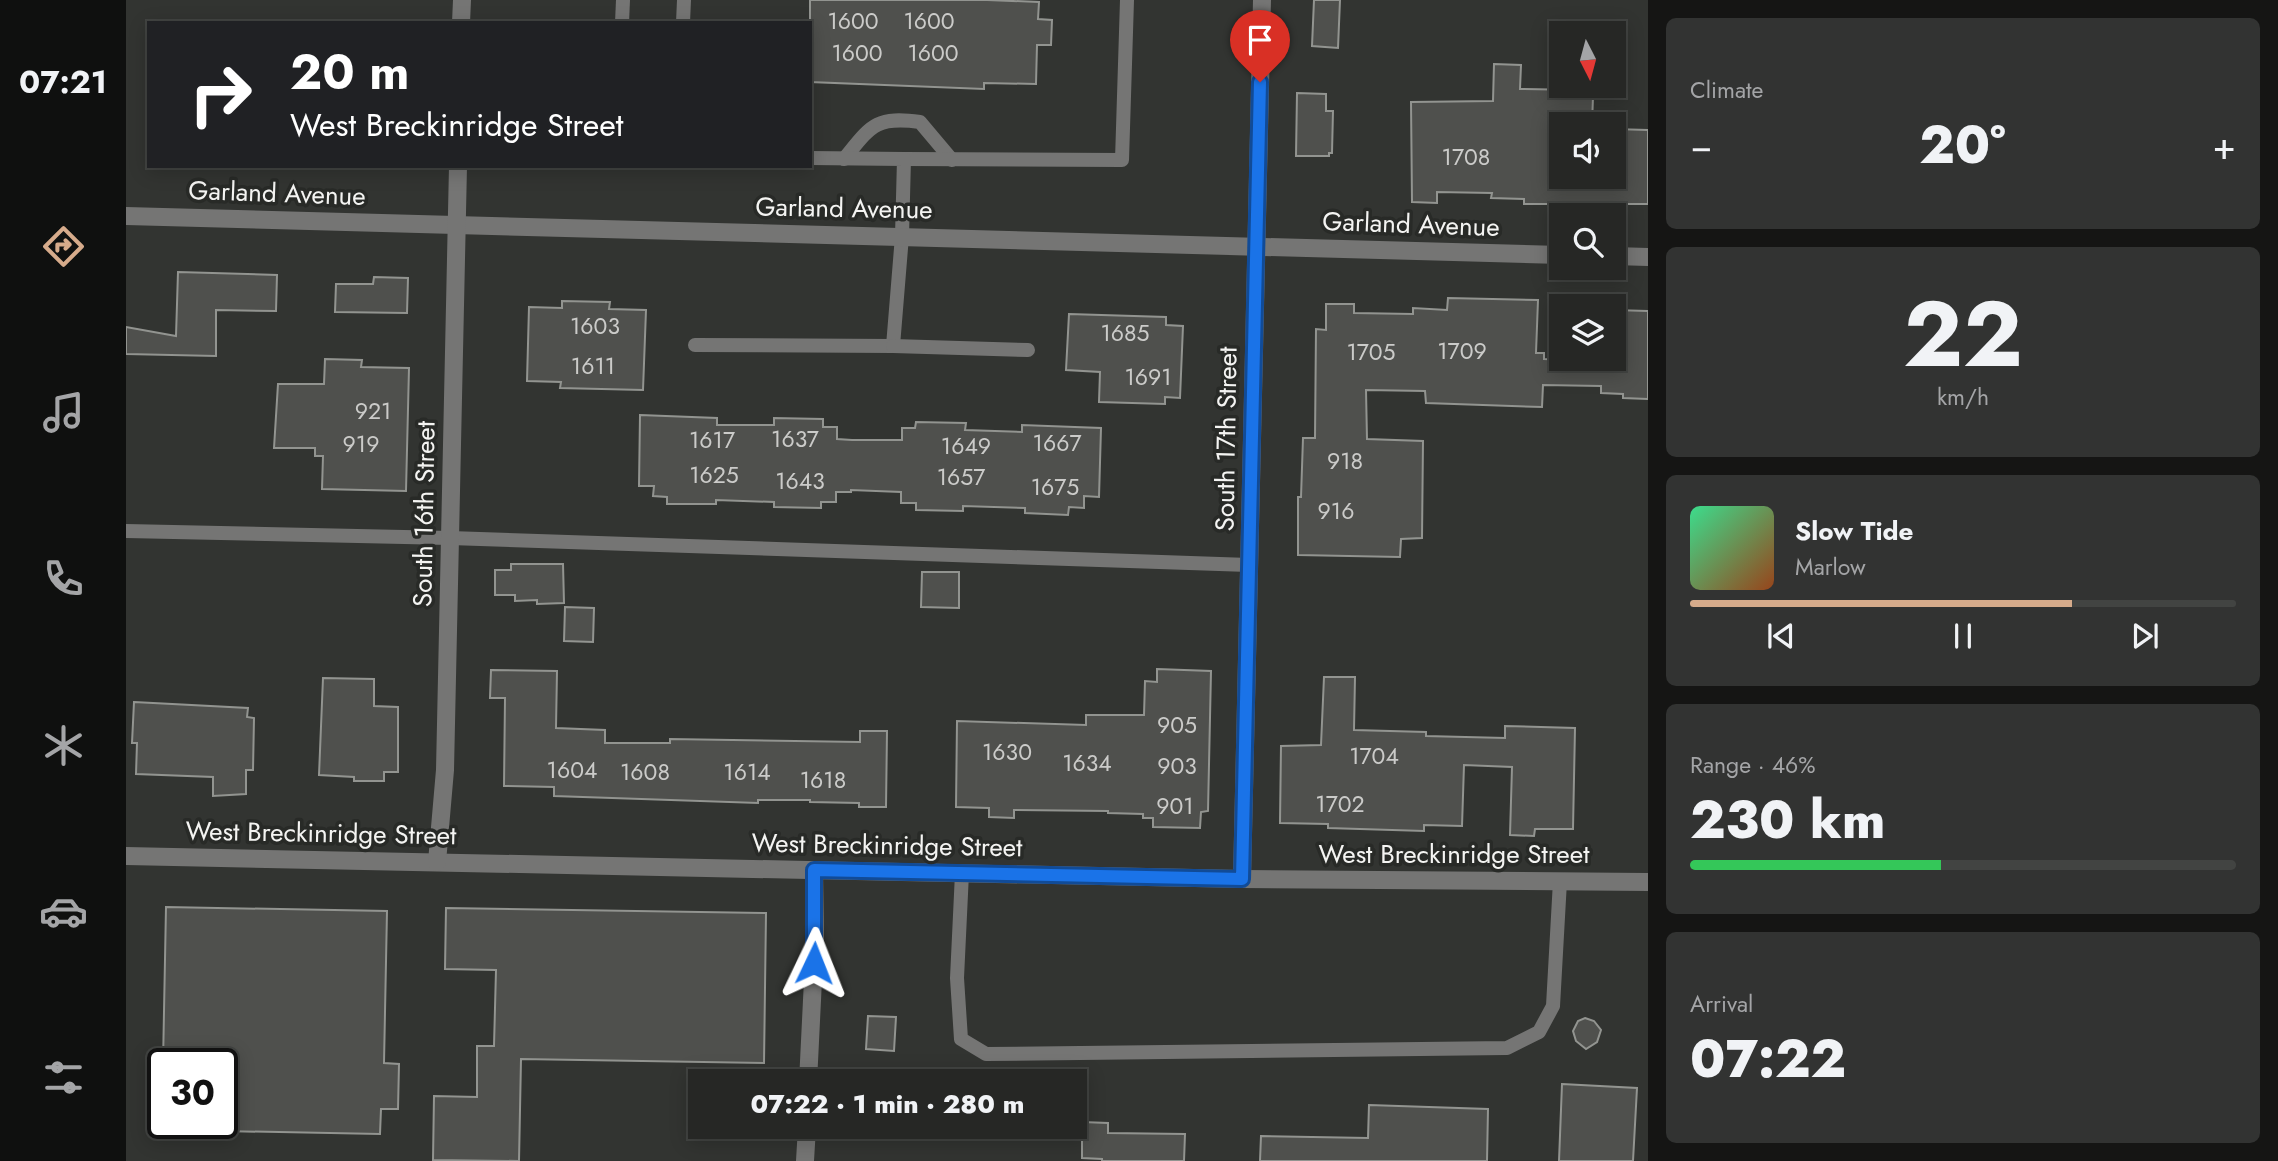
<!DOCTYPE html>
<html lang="en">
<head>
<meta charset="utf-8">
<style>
  body { margin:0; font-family:Jost,sans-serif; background:#323332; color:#f1f3f6; height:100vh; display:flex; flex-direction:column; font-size:26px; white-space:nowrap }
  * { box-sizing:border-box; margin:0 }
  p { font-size:23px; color:#a4a5a7 }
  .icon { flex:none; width:38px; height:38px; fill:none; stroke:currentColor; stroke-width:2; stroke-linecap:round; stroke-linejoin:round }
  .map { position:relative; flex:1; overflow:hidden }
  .side { display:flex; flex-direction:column; gap:18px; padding:18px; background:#151514; width:630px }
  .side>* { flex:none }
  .guide { position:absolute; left:21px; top:21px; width:665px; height:147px; border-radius:0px; box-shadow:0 4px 18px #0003,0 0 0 2px #424442; background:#202124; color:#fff; overflow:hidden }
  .needle { width:46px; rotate:174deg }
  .tools { position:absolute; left:1423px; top:21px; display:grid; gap:14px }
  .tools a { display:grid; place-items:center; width:77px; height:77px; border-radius:0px; background:#262725; box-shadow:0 4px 18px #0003,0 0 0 2px #424442; font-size:35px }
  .speed { position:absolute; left:21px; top:1048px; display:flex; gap:14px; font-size:35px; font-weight:700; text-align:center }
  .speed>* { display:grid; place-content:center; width:91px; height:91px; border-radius:50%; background:#262725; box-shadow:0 4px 18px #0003,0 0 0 2px #424442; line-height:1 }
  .speed .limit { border:4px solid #111; border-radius:10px; background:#fff; color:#111 }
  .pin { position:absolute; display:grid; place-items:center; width:60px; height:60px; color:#fff; margin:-72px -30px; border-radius:50% 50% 50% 0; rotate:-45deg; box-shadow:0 0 7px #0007 }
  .pin .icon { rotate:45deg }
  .me { position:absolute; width:77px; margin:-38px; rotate:2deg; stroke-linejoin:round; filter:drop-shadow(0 0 5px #0008) }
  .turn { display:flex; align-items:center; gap:24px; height:147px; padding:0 28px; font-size:32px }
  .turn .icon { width:91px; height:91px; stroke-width:2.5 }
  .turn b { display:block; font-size:49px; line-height:60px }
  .big { font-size:52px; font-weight:800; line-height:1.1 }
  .side .tile { flex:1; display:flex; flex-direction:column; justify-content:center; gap:10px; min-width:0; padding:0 24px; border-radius:10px; background:#323332 }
  .side .dial { align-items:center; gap:0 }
  .dial b { font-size:91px; line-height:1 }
  .song { display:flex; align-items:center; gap:21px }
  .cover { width:84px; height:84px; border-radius:10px; background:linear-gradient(135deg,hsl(150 70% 55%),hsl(20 70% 35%)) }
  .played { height:7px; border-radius:4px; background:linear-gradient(90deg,#d6ab8b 70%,#424442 70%) }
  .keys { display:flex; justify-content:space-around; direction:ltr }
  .heat { display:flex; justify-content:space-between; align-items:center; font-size:38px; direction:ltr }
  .charge { height:10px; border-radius:5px; background:linear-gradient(90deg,#34c759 46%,#424442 0) }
  .trip { position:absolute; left:562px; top:1069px; width:399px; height:70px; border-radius:0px; background:#262725; box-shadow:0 4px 18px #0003,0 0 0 2px #424442; font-weight:800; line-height:70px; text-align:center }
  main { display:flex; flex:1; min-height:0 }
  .tab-bar { display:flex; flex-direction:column; width:126px; justify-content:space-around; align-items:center; background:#0f100f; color:#a4a5a7 }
  .tab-bar .icon { width:49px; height:49px }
  .tab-bar .active { color:#d6ab8b }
  .tab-bar b { font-size:32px; color:#f1f3f6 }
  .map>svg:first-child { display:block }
</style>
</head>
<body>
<main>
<nav class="tab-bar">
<b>07:21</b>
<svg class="icon active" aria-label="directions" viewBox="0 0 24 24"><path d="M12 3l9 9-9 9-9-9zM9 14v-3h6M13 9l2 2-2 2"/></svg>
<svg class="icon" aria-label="music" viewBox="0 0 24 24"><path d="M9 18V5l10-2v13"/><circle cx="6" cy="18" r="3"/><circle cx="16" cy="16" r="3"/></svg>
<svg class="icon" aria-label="phone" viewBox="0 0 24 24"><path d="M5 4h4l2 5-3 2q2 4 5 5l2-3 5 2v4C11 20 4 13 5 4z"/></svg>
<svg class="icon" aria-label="climate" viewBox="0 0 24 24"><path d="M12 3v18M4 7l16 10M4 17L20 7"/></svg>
<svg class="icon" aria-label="car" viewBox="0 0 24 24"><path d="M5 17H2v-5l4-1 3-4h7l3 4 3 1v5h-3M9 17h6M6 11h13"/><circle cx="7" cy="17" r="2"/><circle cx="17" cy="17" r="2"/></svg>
<svg class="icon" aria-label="filters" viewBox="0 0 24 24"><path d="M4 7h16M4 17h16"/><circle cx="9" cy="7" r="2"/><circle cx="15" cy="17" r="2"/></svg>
</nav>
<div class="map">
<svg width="1522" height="1161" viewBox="0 0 1522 1161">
  <rect width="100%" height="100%" fill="#323431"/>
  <!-- building -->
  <g fill="#4f504d" stroke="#929490" stroke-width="2">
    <path d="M684,0H861L913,2L912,19L926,20L925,45H911L910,84L858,83V89L684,82Z"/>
    <path d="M1188,0H1214L1212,48L1186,46Z"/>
    <path d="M1368,64L1395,65L1394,89L1454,90V96L1467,97L1466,124H1430L1429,177H1488V129L1522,130V204H1398V199L1365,198L1366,193L1311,192V203L1286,202L1285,102L1367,101Z"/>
    <path d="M1171,93L1200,94V111H1207L1206,153H1203V156H1170Z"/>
    <path d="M52,272L151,275L150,311L90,310V356L0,354V327L50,336Z"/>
    <path d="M248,277L282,278L281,313L209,312L210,284H247Z"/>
    <path d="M1322,298L1412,300L1410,353H1418V359L1469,361V359H1488V310L1522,311V399L1497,398V394L1475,393V386L1417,385L1416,407L1300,403L1299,391L1240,390L1241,439L1297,441L1296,538L1275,539L1274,557L1172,555V497H1175L1177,438H1189L1190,329L1200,330V304H1228V313L1287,314V308L1321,310Z"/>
    <path d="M436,301L484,302L483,309L520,310L517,390L434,388L435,382L401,381L403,307L436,308Z"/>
    <path d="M943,314L1040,317V325L1057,326L1054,398L1039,397V404L973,402L974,372L940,370Z"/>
    <path d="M199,359L236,360L235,367L283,368L280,491L196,489L197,456H189V448H148L152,384H198Z"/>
    <path d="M514,415L591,418V425H648V418L697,419V427H711V439L726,440H776V428H789L790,422L840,423L839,430L896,432V425L975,428L973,497L958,496V508L943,507L942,515L899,513V508L837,506V511L790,510V503H775V492L725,490V492H710V502H695V508L648,507V502L590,500V504H541V497L527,496L528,486H513Z"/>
    <path d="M385,564H437L438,603L411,604V600L389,601V595H369V570H385Z"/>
    <path d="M796,572H833V608L795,607Z"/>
    <path d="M439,607L468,608L467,642L438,641Z"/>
    <path d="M1031,669L1085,671L1082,811L1075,812L1074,828L1027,827V818H1017V814L982,813V811L888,810V818L863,817V808L830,807L831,721L960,725V715H1018L1019,681L1031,682Z"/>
    <path d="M365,670L431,671L430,728L479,730V743H544V739L734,742V731H761L760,807H733V803L684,802V800H632V803L428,796V787L378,786L379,698H364Z"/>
    <path d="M1198,677H1229L1228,730L1300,732V736L1379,738V726L1449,728L1447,829H1409L1408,836L1384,835L1386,767L1338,765L1336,826L1298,825V831L1202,828V824L1154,823L1155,746L1195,745Z"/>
    <path d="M197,678L248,679V706L272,707V772H258V781H228V777L193,775Z"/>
    <path d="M8,702L122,708L121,717L128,718L127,770H120V794L87,796V777L10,774L11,743H6Z"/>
    <path d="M40,907L261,911L258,1063L273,1064L272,1109H255L254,1134L96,1131V1064H37Z"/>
    <path d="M320,908L640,913L638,1063L395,1059L393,1161L307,1160L308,1096L351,1097V1046H368L370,970L319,969Z"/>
    <path d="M742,1016L770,1017L768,1051L740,1049Z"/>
    <path d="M1459,1018L1468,1021L1475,1030L1471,1042L1460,1049L1450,1041L1447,1031L1452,1021Z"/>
    <path d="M1436,1084L1511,1088L1507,1161H1433Z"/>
    <path d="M1243,1105L1362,1109L1361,1161H1134L1135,1136L1242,1138Z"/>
    <path d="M956,1122L982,1123V1133L1059,1134L1058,1161H976V1159L956,1158Z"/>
  </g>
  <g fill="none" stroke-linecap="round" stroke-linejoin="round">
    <!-- service -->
    <g stroke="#757574" stroke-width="14">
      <path d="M496,23L497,0"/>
      <path d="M557,23L558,0"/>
      <path d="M718,159C745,126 749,116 794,122L826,160"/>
      <path d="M778,159L996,160L1001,0"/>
      <path d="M569,345L767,346L776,236L778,159L684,158"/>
      <path d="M767,346L902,350"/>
      <path d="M0,531L324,538L1123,565"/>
      <path d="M836,873L831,978L835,1039L860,1054L1381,1048L1413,1032L1427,1006L1434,881"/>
    </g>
    <!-- minor -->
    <g stroke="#757574" stroke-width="18">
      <path d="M335,23L336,0"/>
      <path d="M0,216L1435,255"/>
      <path d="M1488,256L1522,257"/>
      <path d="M0,856L1116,879L1522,882"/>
      <path d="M311,862L319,770L332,166"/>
      <path d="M1116,879L1136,0"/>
      <path d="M682,1082L689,939L688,870"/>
      <path d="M679,1161L681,1127"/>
    </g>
  </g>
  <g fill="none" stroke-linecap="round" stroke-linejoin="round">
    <defs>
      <path id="route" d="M688,963V870L1116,879L1134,82"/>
    </defs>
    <!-- route casing -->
    <use href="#route" stroke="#114b97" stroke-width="18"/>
    <!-- route -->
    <use href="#route" stroke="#1a73e8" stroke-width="12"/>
  </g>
  <g text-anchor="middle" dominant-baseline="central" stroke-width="7" stroke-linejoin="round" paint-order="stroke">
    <!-- number labels -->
    <g font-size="23" fill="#cbcbc9">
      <text x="727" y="21">1600</text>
      <text x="803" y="21">1600</text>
      <text x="731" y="53">1600</text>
      <text x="807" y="53">1600</text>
      <text x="1340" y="157">1708</text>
      <text x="469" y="326">1603</text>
      <text x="999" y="333">1685</text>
      <text x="1336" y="351">1709</text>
      <text x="1245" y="352">1705</text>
      <text x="467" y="366">1611</text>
      <text x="1022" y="377">1691</text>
      <text x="247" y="411">921</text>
      <text x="669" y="439">1637</text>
      <text x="586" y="440">1617</text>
      <text x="931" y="443">1667</text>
      <text x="235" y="444">919</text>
      <text x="840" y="446">1649</text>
      <text x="1219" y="461">918</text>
      <text x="588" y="475">1625</text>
      <text x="835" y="477">1657</text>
      <text x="674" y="481">1643</text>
      <text x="929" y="487">1675</text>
      <text x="1210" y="511">916</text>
      <text x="1051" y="725">905</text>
      <text x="881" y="752">1630</text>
      <text x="1248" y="756">1704</text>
      <text x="961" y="763">1634</text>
      <text x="1051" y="766">903</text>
      <text x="446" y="770">1604</text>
      <text x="519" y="772">1608</text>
      <text x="621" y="772">1614</text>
      <text x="697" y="780">1618</text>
      <text x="1214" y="804">1702</text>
      <text x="1049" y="806">901</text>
    </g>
    <!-- street labels -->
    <g font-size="26" fill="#f4f4f2" stroke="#282a27">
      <text transform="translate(151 193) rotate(2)">Garland Avenue</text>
      <text transform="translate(718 208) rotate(1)">Garland Avenue</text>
      <text transform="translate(1285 224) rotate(2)">Garland Avenue</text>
      <text transform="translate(1100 439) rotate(-89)">South 17th Street</text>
      <text transform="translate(298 514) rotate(-89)">South 16th Street</text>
      <text transform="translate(195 833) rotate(1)">West Breckinridge Street</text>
      <text transform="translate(761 845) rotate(1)">West Breckinridge Street</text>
      <text x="1328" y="854">West Breckinridge Street</text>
    </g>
  </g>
</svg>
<div class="tools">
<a><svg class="needle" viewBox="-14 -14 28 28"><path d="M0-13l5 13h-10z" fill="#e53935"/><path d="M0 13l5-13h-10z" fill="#a4a5a7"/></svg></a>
<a><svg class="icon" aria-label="sound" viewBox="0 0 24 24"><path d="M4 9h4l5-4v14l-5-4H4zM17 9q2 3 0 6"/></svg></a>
<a><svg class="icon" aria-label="search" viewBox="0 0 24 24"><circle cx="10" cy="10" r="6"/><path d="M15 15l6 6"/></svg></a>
<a><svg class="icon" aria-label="layers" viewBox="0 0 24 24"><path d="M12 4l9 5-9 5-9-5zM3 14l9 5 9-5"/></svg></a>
</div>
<div class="speed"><div class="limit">30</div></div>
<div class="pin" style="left:1134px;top:82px;background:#d93025"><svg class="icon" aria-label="arrive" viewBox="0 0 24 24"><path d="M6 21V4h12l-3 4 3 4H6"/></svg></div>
<svg class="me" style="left:688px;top:963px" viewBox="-20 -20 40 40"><path d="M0-17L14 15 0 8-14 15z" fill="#1a73e8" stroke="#fff" stroke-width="4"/></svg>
<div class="trip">07:22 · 1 min · 280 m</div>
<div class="guide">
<div class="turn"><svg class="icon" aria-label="right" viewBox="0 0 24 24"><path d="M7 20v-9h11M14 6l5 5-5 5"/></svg><div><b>20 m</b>West Breckinridge Street</div></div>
</div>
</div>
<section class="side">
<div class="tile"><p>Climate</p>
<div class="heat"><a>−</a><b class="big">20°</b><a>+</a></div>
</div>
<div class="tile dial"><b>22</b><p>km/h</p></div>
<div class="tile">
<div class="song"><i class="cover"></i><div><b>Slow Tide</b><p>Marlow</p></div></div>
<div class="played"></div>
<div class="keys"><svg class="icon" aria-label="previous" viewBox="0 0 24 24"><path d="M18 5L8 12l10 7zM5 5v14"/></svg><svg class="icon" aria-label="pause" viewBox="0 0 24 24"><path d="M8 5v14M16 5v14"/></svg><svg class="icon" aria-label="next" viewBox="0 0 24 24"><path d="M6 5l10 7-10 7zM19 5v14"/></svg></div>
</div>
<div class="tile"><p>Range · 46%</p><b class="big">230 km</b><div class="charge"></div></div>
<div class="tile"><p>Arrival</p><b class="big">07:22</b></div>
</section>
</main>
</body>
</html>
